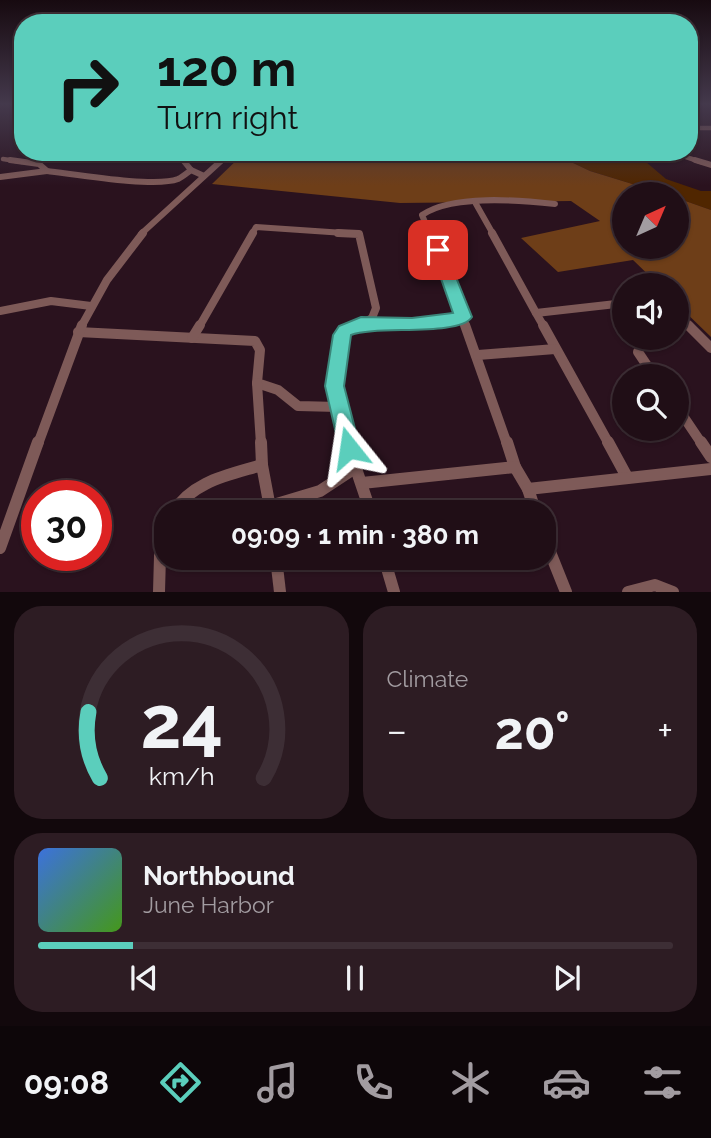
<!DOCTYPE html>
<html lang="en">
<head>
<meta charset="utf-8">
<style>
  body { margin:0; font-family:Raleway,sans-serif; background:#2d1c23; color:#f1f3f6; height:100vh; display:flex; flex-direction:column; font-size:26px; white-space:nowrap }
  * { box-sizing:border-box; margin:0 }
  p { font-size:23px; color:#a29ca1 }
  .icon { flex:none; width:38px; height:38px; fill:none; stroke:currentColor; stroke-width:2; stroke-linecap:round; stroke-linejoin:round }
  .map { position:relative; height:592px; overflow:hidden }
  .details { display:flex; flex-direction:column; gap:14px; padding:14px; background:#12080c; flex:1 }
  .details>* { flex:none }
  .banner { position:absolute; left:14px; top:14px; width:684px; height:147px; border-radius:28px; box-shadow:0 2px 5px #0004,0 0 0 2px #3d2e35; background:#5bcebc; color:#111; overflow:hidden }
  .needle { width:46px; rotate:44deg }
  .controls { position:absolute; left:612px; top:182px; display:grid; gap:14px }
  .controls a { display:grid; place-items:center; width:77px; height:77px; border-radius:50%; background:#200e16; box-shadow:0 2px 5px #0004,0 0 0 2px #3d2e35; font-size:35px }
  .speed { position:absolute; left:21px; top:480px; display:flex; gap:14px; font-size:35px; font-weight:700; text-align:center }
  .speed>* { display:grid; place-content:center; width:91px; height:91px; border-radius:50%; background:#200e16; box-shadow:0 2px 5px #0004,0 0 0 2px #3d2e35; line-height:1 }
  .speed .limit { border:10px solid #d22; background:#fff; color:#111 }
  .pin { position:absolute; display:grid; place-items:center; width:60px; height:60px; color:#fff; margin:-30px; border-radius:14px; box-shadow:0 4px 10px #0006 }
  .me { position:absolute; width:77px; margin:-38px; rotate:345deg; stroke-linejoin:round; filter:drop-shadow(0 0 5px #0008) }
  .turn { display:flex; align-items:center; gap:24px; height:147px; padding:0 28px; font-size:32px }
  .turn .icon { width:91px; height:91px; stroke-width:2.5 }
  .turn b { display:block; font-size:49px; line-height:60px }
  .big { font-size:52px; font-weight:700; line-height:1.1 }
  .details .card { flex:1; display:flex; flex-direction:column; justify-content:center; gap:10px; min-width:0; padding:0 24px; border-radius:28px; background:#2d1c23 }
  .details .dial { align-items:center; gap:0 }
  .dial svg { height:182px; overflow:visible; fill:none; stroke:#3d2e35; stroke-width:7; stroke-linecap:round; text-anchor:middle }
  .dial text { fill:#f1f3f6; stroke:none }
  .song { display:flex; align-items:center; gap:21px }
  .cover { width:84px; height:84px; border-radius:10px; background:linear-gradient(135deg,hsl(220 70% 55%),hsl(100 70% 35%)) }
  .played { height:7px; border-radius:4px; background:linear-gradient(90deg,#5bcebc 15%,#3d2e35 15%) }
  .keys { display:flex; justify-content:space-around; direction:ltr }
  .heat { display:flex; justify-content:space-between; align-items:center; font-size:38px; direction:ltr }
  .details .tiles { flex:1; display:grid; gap:14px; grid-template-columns:1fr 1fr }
  .card:last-child { grid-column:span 2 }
  .trip { position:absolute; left:154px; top:500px; width:402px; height:70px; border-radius:28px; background:#200e16; box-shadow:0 2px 5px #0004,0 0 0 2px #3d2e35; font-weight:700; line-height:70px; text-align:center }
  .dock { display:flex; height:112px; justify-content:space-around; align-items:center; background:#0d0609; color:#a29ca1 }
  .dock .icon { width:49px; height:49px }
  .dock .selected { color:#5bcebc }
  .dock b { font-size:32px; color:#f1f3f6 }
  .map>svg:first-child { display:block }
</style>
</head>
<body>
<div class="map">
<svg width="711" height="592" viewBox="0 0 711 592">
  <rect width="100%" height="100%" fill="#2a121e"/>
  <!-- green -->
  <path fill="#502600" d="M550,152H573L596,158L602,152H622L646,162L666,179L701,191H711V210L677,198V194H665L590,171Z"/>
  <!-- forest -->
  <path fill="#6e3e18" d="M245,152H550L590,171L665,194H625V247H677V198L711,210V337L677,304V285H659L633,260L558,272L521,238L600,221L571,201L400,203L212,184Z"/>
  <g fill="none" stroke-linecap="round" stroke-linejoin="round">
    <!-- minor-far4 -->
    <g stroke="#7e5a58" stroke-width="4.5">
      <path d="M690,128H711"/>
      <path d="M177,152L185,162"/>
      <path d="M671,152L701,162"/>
      <path d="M3,159L22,162"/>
      <path d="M220,162L231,152"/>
    </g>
    <!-- minor-far3 -->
    <g stroke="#7e5a58" stroke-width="6">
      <path d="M10,160L39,164L47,171C74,174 155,188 178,179C182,177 187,173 191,170"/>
      <path d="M183,160L191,170L204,176"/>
      <path d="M695,160L711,165"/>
      <path d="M0,177L47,171"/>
      <path d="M476,204L493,234"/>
      <path d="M141,234L222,160"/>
      <path d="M252,234L256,227L359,234"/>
      <path d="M430,234L422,215C452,194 519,200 555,204"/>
    </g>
    <!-- minor-far2 -->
    <g stroke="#7e5a58" stroke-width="8">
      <path d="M338,233L359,234L376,308L372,318L357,327"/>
      <path d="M429,233L466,327"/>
      <path d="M492,233L536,313L625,303"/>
      <path d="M0,311L51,301L91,306"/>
      <path d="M536,313L544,327"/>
      <path d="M677,314L690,327"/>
      <path d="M364,324L412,325L463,317"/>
      <path d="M81,327L107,280L143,233"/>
      <path d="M199,327L253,233"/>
    </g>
    <!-- minor-far1 -->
    <g stroke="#7e5a58" stroke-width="10">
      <path d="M405,325H413"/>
      <path d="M465,325L507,444"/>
      <path d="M543,325L609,444"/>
      <path d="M688,325L711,348"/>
      <path d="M78,332L255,341L260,350L257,383L278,390L298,406L338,407"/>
      <path d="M192,338L200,325"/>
      <path d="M638,352L654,376"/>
      <path d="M478,355L555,349"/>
      <path d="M257,383L261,444"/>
      <path d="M677,407L702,444"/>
      <path d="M38,444L82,325"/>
      <path d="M347,444C336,406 331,373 342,335L360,325"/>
    </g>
    <!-- minor -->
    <g stroke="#7e5a58" stroke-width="12">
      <path d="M261,442L262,465"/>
      <path d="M347,442L371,513"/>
      <path d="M507,442L515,467"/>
      <path d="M608,442L627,477"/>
      <path d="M701,442L711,457"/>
      <path d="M362,483L515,467L528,489"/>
      <path d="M270,506L320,491L355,468"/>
      <path d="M173,513C192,481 229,475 262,465L271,513"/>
      <path d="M536,513L528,489L711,469"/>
      <path d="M544,537L566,592"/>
      <path d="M0,548L38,442"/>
      <path d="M276,558L280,592"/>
      <path d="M384,558L394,592"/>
      <path d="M159,592L160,556L166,532"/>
      <path d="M628,592L655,585L673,592"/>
    </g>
  </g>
  <!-- sky -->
  <linearGradient id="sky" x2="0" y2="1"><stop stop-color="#170a10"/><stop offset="0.56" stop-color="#44394c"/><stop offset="1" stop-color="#44394c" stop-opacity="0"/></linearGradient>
  <rect width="711" height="186" fill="url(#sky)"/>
  <!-- route -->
  <path fill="#5bcebc" stroke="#3b867a" stroke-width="2" d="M438,245L445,250L472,317C459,337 375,325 351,335L344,386L360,448L357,455L349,458L341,455L325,386L333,335L339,326L361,317L412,318L453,313L431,250Z"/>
</svg>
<div class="controls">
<a><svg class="needle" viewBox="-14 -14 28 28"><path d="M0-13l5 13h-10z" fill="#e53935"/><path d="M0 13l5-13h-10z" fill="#a29ca1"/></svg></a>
<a><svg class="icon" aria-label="sound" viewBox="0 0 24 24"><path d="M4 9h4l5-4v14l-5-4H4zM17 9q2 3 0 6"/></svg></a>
<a><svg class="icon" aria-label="search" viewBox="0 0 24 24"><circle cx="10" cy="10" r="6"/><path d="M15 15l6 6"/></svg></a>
</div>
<div class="speed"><div class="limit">30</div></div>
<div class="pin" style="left:438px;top:250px;background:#d93025"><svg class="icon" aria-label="arrive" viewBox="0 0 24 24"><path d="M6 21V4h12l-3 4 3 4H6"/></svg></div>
<svg class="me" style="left:349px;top:448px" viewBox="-20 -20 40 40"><path d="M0-17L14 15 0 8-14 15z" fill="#5bcebc" stroke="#fff" stroke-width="4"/></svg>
<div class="trip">09:09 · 1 min · 380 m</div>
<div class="banner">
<div class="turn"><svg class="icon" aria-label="right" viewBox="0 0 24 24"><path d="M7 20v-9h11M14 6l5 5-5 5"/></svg><div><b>120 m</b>Turn right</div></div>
</div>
</div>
<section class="details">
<div class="tiles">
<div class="card dial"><svg viewBox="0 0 100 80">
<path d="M14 69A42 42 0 1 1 86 69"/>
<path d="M14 69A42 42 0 0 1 9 40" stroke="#5bcebc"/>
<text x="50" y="56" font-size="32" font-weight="700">24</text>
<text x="50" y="72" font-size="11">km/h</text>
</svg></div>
<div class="card"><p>Climate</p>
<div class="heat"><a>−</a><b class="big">20°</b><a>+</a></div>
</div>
<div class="card">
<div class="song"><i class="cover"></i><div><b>Northbound</b><p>June Harbor</p></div></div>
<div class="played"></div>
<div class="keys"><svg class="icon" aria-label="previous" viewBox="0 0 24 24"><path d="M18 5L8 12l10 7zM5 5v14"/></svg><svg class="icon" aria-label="pause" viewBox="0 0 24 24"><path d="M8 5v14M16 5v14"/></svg><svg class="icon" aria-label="next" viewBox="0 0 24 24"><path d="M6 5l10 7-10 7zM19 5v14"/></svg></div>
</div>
</div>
</section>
<nav class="dock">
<b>09:08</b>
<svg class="icon selected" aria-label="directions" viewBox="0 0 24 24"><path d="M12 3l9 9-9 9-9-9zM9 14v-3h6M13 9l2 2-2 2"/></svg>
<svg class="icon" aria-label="music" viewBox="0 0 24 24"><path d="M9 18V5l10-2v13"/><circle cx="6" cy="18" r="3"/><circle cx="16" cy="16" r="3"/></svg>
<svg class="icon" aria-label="phone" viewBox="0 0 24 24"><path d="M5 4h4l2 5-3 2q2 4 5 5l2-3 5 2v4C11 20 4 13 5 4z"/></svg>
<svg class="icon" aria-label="climate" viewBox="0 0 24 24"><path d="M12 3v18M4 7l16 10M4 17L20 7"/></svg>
<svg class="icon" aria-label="car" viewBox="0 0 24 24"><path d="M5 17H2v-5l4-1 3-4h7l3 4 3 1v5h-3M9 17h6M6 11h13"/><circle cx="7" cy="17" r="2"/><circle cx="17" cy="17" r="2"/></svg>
<svg class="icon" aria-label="filters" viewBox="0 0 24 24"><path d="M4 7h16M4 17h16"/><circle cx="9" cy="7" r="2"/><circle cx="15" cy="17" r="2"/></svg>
</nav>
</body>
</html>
